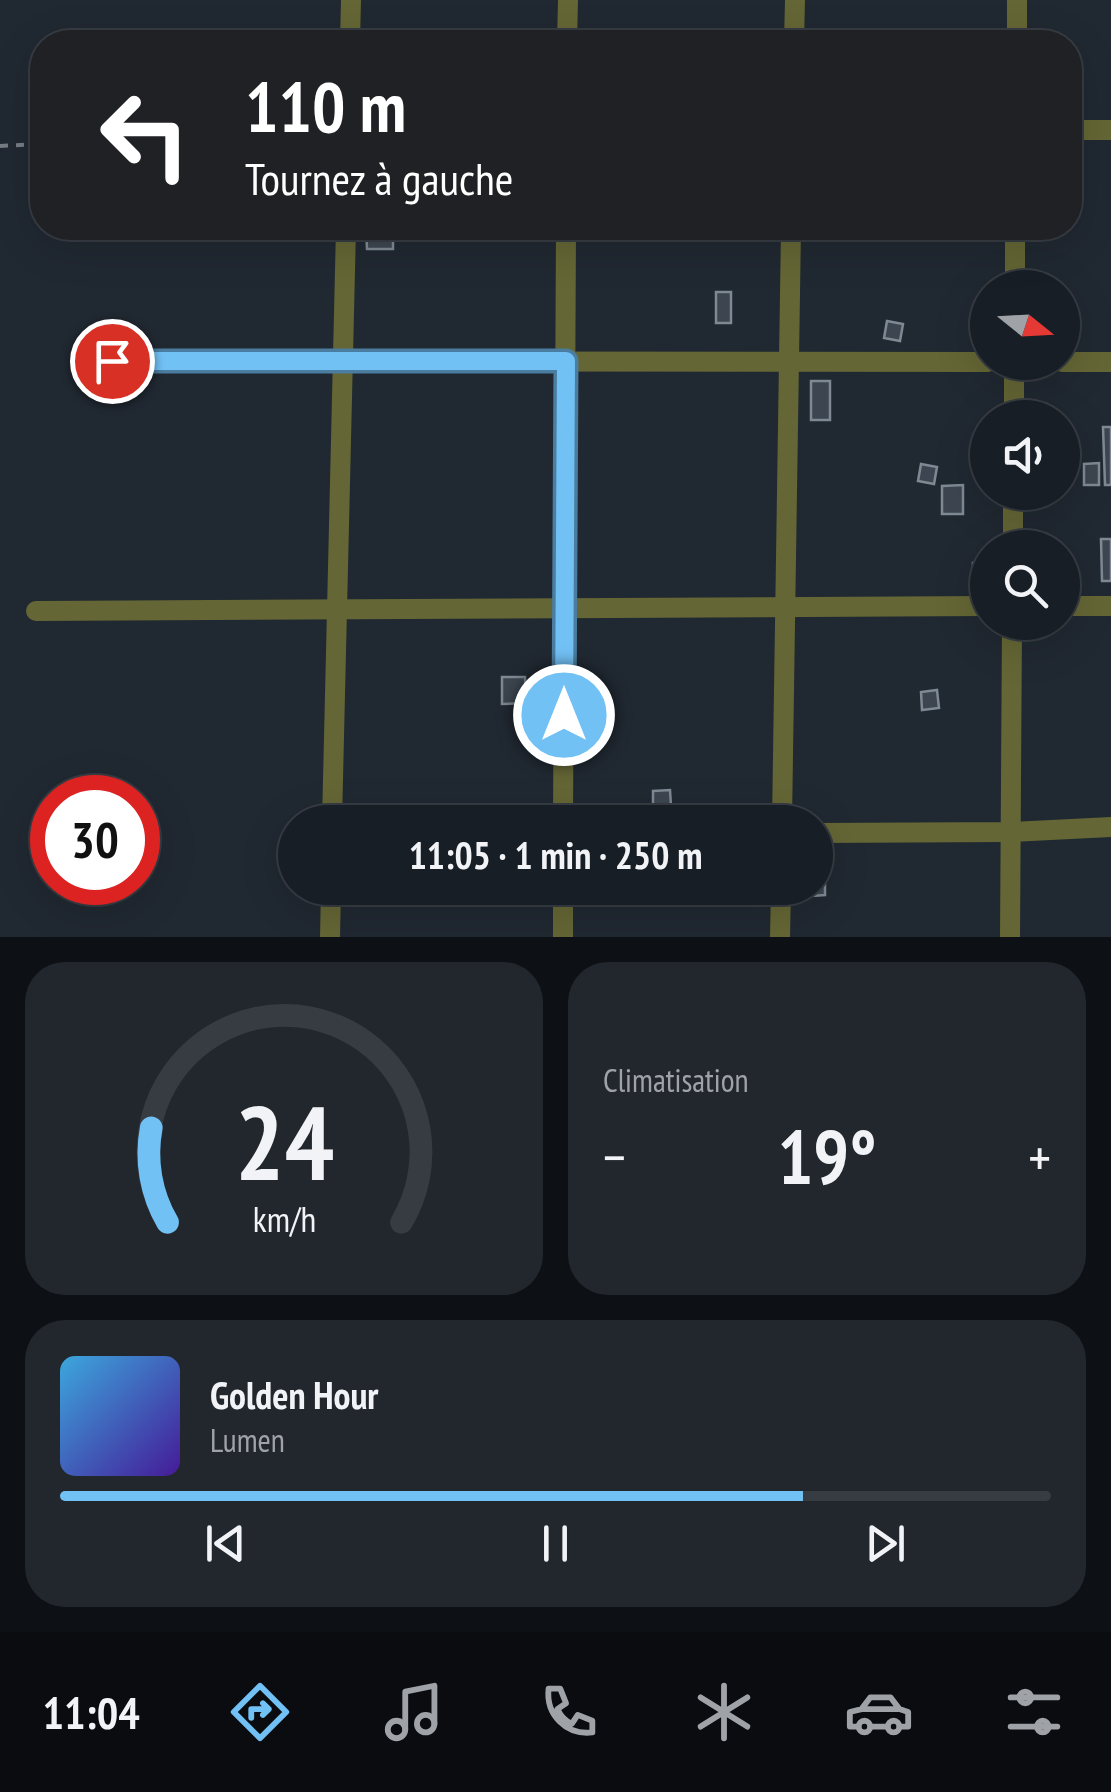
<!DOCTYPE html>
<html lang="fr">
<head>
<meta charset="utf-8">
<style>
  body { margin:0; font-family:"PT Sans Narrow",sans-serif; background:#21272d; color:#f1f3f6; height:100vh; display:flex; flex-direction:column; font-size:38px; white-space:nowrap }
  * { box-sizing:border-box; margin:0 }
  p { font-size:32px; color:#9fa2a7 }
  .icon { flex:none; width:55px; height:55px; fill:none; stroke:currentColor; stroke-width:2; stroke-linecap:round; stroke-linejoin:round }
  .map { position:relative; height:937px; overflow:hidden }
  .panel { display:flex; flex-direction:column; gap:25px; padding:25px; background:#0d1014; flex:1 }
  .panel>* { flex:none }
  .hud { position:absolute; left:30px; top:30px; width:1052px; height:210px; border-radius:40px; box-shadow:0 10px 40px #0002,0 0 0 2px #363c42; background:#202124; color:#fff; overflow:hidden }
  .needle { width:65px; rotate:108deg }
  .controls { position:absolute; left:970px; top:270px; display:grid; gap:20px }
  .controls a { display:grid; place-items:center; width:110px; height:110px; border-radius:50%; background:#181e25; box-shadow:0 10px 40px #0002,0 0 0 2px #363c42; font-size:50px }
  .speed { position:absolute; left:30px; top:775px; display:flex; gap:20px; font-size:50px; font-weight:700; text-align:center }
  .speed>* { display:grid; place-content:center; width:130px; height:130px; border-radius:50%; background:#181e25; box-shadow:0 10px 40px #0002,0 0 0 2px #363c42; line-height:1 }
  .speed .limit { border:15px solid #d22; background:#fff; color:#111 }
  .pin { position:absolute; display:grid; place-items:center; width:85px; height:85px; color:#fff; margin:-42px; border:5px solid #fff; border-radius:50%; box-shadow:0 2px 10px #0007 }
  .me { position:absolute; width:110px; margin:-55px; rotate:0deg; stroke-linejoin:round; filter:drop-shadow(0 0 8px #0008) }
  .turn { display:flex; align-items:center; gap:35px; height:210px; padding:0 50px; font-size:45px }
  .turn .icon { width:130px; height:130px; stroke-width:2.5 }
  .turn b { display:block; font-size:70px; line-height:85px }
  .big { font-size:75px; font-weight:800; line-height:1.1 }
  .panel .tile { flex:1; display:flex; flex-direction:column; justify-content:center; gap:15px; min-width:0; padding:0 35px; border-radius:40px; background:#21272d }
  .panel .dial { align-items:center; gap:0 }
  .dial svg { height:260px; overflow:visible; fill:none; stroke:#363c42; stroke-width:7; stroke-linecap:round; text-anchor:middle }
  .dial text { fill:#f1f3f6; stroke:none }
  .song { display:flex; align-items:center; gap:30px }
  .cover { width:120px; height:120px; border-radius:15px; background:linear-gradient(135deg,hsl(200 70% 55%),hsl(260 70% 35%)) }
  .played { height:10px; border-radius:5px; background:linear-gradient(90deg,#72c1f5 75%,#363c42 75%) }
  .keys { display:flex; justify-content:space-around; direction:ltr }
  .heat { display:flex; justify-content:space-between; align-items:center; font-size:55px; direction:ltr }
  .panel .tiles { flex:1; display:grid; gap:25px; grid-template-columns:1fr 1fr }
  .tile:last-child { grid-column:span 2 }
  .trip { position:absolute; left:278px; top:805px; width:555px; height:100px; border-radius:50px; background:#181e25; box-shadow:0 10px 40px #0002,0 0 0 2px #363c42; font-weight:800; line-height:100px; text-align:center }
  .tabs { display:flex; height:160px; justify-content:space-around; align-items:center; background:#0a0c0f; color:#9fa2a7 }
  .tabs .icon { width:70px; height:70px }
  .tabs .selected { color:#72c1f5 }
  .tabs b { font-size:45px; color:#f1f3f6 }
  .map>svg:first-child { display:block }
</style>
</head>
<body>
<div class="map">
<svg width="1111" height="937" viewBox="0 0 1111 937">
  <rect width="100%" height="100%" fill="#202831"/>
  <!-- building -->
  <g fill="#3d4650" stroke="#7e8994" stroke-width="2.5">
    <path d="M366,228H393V249H367Z"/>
    <rect x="716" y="292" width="15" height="31"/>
    <path d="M887,321L903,324L900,341L884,338Z"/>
    <rect x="811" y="381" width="19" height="39"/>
    <path d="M1103,427H1111V485H1105Z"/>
    <path d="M1099,463V485H1084V464Z"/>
    <path d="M921,464L937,467L934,484L918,481Z"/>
    <path d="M963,485V514H942V486Z"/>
    <path d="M1101,539H1111V581H1102Z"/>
    <rect x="973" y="563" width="15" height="21"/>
    <path d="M502,677H525L526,703L502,704Z"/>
    <path d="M937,690L939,708L922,710L921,692Z"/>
    <path d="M670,790L671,806L653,807V791Z"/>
    <path d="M815,870H825V895L812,896Z"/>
  </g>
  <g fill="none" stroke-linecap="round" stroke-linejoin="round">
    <!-- path -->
    <path stroke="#757c83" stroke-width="4" stroke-dasharray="8 8" stroke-linecap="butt" d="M0,146L42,144"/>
    <!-- minor -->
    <g stroke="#646635" stroke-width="20">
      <path d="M350,42L351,0"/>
      <path d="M567,42L568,0"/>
      <path d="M794,42L795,0"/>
      <path d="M1017,42V0"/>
      <path d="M1070,130H1111"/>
      <path d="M1015,288V228"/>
      <path d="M112,361L988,362"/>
      <path d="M1062,362H1111"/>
      <path d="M1014,418V362"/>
      <path d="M1013,548V492"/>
      <path d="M1062,606H1111"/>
      <path d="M36,611L988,606"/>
      <path d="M332,822L346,228"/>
      <path d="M563,822L566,228"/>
      <path d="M782,822L791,228"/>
      <path d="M815,833L1010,832L1111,827"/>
      <path d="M330,937L331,888"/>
      <path d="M563,937V888"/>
      <path d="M780,937L781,888"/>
      <path d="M1010,937L1012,622"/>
    </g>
  </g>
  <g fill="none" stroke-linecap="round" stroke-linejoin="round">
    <defs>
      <path id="route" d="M112,361H566L564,715"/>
    </defs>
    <!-- route casing -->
    <use href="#route" stroke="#4a7d9f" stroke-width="25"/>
    <!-- route -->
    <use href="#route" stroke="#72c1f5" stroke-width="18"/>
  </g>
</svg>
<div class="controls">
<a><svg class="needle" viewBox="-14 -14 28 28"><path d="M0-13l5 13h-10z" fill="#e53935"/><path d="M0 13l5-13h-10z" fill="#9fa2a7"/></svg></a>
<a><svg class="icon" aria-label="sound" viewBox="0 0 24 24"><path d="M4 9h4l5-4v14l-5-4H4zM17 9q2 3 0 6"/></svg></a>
<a><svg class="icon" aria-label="search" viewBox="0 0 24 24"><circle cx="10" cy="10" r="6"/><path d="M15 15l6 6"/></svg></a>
</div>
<div class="speed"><div class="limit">30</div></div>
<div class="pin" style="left:112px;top:361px;background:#d93025"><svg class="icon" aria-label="arrive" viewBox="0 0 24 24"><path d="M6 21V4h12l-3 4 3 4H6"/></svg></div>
<svg class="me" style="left:564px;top:715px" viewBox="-20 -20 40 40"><circle r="17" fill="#72c1f5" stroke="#fff" stroke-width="3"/><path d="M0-11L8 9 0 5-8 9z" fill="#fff"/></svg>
<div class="trip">11:05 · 1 min · 250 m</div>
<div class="hud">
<div class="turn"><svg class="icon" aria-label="left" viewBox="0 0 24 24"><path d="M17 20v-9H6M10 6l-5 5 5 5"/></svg><div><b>110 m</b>Tournez à gauche</div></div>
</div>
</div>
<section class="panel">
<div class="tiles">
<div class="tile dial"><svg viewBox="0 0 100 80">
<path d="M14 69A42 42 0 1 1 86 69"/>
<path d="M14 69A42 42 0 0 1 9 40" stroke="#72c1f5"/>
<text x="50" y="56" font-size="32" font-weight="700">24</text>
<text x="50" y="72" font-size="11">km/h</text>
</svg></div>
<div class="tile"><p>Climatisation</p>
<div class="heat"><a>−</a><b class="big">19°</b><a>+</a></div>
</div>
<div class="tile">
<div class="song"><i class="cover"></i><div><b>Golden Hour</b><p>Lumen</p></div></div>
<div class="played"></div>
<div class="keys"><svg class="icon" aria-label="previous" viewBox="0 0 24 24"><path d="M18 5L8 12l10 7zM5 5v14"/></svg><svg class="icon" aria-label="pause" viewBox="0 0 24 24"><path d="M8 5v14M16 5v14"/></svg><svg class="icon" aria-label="next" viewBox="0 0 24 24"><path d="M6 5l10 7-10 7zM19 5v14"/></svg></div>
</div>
</div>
</section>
<nav class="tabs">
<b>11:04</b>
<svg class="icon selected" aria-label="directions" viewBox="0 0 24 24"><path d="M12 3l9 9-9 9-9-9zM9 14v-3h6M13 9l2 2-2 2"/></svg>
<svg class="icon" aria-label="music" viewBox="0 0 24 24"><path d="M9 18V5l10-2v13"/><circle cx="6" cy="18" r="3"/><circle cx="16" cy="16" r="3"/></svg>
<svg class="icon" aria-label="phone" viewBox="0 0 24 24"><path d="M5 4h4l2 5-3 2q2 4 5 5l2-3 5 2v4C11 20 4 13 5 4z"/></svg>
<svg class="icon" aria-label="climate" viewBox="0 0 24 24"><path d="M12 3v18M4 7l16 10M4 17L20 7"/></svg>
<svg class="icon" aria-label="car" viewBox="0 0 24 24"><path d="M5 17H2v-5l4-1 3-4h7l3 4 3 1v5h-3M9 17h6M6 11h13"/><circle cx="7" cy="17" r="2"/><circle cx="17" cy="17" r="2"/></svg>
<svg class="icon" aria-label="filters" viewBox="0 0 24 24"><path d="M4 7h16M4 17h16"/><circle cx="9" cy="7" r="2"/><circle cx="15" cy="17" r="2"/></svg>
</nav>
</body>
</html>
